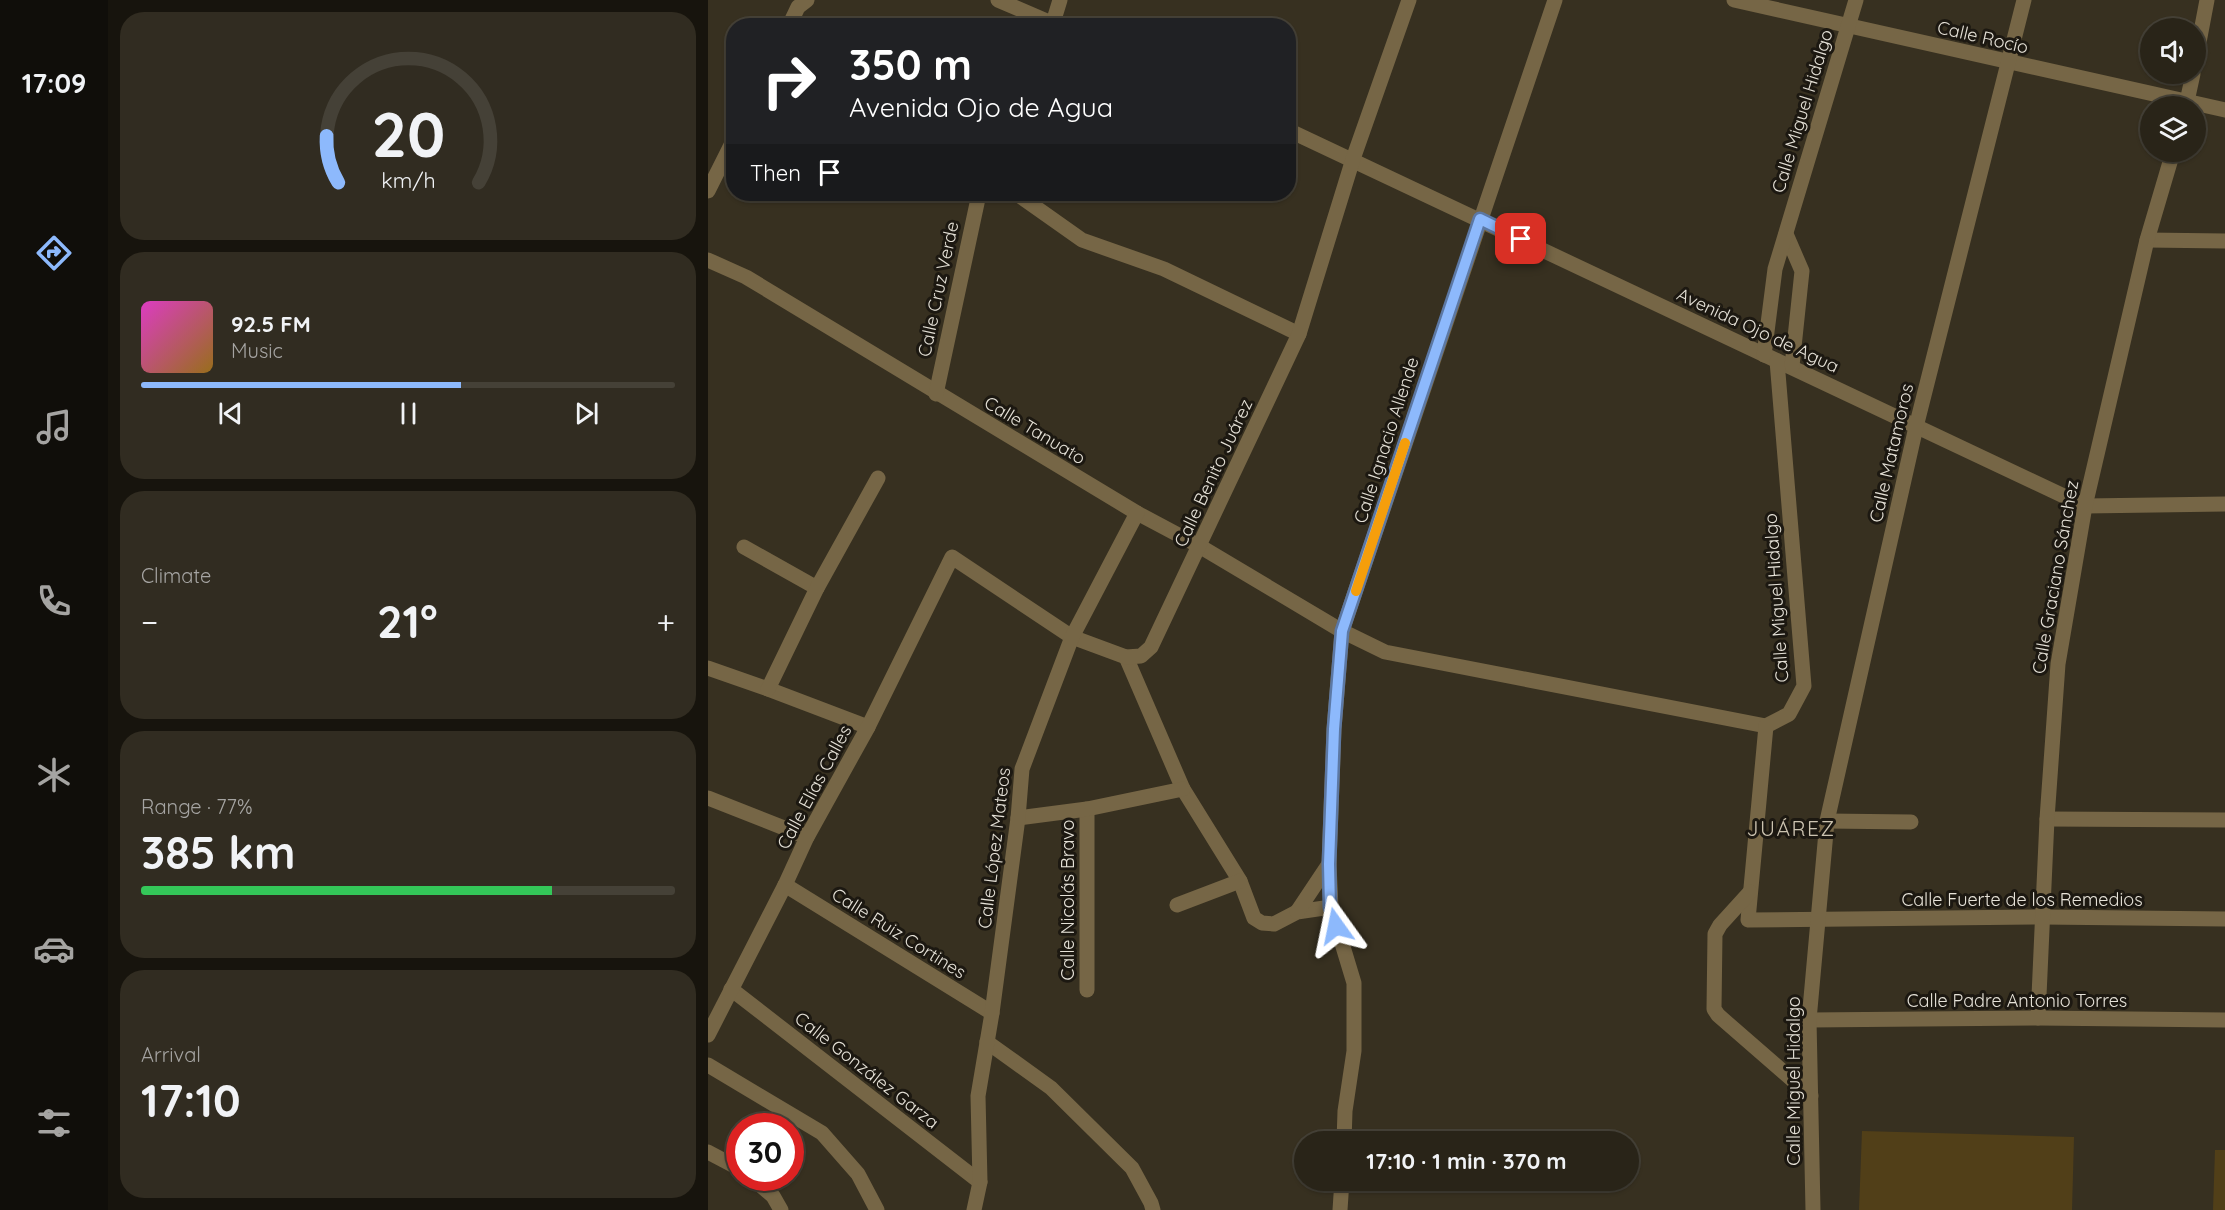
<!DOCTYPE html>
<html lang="en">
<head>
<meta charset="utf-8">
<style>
  body { margin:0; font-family:Quicksand,sans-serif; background:#312c21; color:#f1f3f6; height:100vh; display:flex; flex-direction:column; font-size:22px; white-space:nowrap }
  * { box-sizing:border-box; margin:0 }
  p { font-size:20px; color:#a5a4a2 }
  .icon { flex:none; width:33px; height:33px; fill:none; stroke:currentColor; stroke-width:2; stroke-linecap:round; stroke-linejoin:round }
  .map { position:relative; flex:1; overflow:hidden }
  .panel { display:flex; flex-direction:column; gap:12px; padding:12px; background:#17140d; width:600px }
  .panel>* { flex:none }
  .hud { position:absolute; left:18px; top:18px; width:570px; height:183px; border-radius:24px; box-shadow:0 2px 4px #0004,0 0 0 2px #454137; background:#202124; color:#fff; overflow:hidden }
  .fabs { position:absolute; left:1432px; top:18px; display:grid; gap:12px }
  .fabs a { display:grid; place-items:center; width:66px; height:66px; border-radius:50%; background:#292418; box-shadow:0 2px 4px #0004,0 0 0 2px #454137; font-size:30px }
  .speed { position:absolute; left:18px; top:1113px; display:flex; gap:12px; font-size:30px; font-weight:700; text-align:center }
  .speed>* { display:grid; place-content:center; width:78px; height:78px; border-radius:50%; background:#292418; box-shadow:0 2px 4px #0004,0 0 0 2px #454137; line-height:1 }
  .speed .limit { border:9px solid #d22; background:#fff; color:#111 }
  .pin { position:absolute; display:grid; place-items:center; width:51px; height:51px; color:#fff; margin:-26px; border-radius:12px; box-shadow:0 3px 9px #0006 }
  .me { position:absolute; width:66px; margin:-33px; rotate:348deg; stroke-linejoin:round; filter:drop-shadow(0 0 4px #0008) }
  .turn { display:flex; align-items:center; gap:21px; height:126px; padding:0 24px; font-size:27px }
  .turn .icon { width:78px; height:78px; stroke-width:2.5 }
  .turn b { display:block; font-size:42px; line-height:51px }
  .then { display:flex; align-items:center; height:57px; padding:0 24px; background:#0003; gap:12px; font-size:22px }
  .big { font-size:45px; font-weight:800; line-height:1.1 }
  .panel .tile { flex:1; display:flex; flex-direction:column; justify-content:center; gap:9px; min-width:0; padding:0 21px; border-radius:24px; background:#312c21 }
  .panel .dial { align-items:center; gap:0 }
  .dial svg { height:156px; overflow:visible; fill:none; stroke:#454137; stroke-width:7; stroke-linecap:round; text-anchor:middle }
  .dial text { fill:#f1f3f6; stroke:none }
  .song { display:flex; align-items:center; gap:18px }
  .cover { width:72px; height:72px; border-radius:9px; background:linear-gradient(135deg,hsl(310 70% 55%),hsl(40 70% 35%)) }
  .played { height:6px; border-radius:3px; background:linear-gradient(90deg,#8db9fc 60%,#454137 60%) }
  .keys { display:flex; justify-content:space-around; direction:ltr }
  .heat { display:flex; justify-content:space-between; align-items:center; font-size:33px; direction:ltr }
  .charge { height:9px; border-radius:4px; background:linear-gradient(90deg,#34c759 77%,#454137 0) }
  .trip { position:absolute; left:586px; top:1131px; width:345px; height:60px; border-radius:30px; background:#292418; box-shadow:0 2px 4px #0004,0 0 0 2px #454137; font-weight:800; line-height:60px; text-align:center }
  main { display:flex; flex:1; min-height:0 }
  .dock { display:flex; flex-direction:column; width:108px; justify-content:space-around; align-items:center; background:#100e0a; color:#a5a4a2 }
  .dock .icon { width:42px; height:42px }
  .dock .on { color:#8db9fc }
  .dock b { font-size:27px; color:#f1f3f6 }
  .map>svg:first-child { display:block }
</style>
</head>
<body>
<main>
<nav class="dock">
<b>17:09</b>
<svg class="icon on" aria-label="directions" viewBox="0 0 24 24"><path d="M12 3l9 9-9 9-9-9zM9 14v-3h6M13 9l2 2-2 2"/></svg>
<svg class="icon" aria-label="music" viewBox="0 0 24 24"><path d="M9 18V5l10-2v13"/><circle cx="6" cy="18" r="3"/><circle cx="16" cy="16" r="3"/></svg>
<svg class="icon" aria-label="phone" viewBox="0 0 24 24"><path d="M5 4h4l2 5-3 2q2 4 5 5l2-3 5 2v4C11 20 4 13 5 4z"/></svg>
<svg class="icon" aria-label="climate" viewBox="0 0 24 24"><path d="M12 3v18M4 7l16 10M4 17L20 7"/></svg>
<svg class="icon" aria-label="car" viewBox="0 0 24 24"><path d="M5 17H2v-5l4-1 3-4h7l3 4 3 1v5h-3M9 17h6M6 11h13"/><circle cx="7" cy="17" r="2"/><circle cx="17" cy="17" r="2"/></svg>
<svg class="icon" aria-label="filters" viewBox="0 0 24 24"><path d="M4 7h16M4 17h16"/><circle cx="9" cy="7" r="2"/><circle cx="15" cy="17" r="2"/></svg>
</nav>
<section class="panel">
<div class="tile dial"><svg viewBox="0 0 100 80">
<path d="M14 69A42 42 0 1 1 86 69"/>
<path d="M14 69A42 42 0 0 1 8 45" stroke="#8db9fc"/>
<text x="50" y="56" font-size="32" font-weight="700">20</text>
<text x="50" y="72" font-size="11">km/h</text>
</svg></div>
<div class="tile">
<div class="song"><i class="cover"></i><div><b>92.5 FM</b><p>Music</p></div></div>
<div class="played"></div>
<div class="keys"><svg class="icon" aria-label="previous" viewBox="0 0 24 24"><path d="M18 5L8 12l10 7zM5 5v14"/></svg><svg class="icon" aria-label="pause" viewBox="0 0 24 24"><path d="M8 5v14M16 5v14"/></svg><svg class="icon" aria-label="next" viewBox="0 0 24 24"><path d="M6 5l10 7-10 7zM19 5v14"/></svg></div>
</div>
<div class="tile"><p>Climate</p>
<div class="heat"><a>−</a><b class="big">21°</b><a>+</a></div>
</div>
<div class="tile"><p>Range · 77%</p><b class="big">385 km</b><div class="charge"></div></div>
<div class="tile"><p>Arrival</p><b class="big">17:10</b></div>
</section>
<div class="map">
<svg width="1517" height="1210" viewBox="0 0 1517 1210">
  <rect width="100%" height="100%" fill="#373020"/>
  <!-- green -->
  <g fill="#513f18">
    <path d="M1154,1131L1366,1137L1364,1210H1151Z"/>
    <path d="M1507,1150H1517V1210H1505Z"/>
  </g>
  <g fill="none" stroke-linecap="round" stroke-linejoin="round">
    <!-- minor -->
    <g stroke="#766646" stroke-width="15">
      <path d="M290,0L350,26"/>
      <path d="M1026,0L1517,110"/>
      <path d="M81,26L90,7L99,0"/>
      <path d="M344,26L352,0"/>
      <path d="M1488,58L1499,0"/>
      <path d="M1478,106L1485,74"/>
      <path d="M580,130L1377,506L1517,504"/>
      <path d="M0,191L26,139"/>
      <path d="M309,194L374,240L456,269L591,334"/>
      <path d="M1078,234L1094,271L1084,366"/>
      <path d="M1439,240L1517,241"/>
      <path d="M0,260L38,277L429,513L493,547L634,631L677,652L1058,726"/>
      <path d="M1056,355L1067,269L1148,0"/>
      <path d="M1069,361L1096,686L1081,714L1058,726L1040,920L1334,917L1517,919"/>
      <path d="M228,394L271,194"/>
      <path d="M36,547L109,588"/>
      <path d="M418,657L475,789L532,881L546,918L554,923L566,924L589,912L623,907"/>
      <path d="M0,668L60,689L160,727"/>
      <path d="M60,689L109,588L170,478"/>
      <path d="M0,798L99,837"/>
      <path d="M379,809V990"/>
      <path d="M310,818L379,809L475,789"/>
      <path d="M1339,819L1517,820"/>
      <path d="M1119,821L1203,822"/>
      <path d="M77,885L284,1013"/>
      <path d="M1042,892L1012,925L1007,934L1006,1009L1010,1015L1103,1096"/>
      <path d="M469,905L532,881"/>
      <path d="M589,912L621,864"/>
      <path d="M23,989L272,1182"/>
      <path d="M1330,1018L1339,819L1350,664L1377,506L1439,240L1465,152"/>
      <path d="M1101,1020L1330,1018L1517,1020"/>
      <path d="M0,1035L77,885L99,837L160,727L244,557L364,637L418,657L433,656L443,647L591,334L645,159L701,0"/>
      <path d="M279,1042L343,1088L424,1168L443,1203L445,1210"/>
      <path d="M0,1065L114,1133L150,1174L169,1210"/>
      <path d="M636,1142L637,1111L646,1051V983L623,907L621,864L626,729L634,631L847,0"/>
      <path d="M0,1152L32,1169"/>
      <path d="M44,1178L65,1196L73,1210"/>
      <path d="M266,1210L272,1182L270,1096L284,1013L310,818L314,769L364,637L429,513"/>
      <path d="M632,1210L634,1180"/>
      <path d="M1105,1210L1101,1020L1119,821L1208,427L1316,0"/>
    </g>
  </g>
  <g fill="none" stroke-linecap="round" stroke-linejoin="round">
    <defs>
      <path id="route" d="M628,926L622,907L621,864L626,729L634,631L772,219L813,239"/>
    </defs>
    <!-- route casing -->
    <use href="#route" stroke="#5c78a4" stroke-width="15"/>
    <!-- route -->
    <use href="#route" stroke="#8db9fc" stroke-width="10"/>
    <!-- slow -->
    <path stroke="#f59e0b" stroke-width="10" d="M648,591L697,443"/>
  </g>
  <g text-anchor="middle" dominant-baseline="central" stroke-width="6" stroke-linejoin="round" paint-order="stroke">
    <!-- street labels -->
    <g font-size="18" fill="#e6e2d8" stroke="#1c1811">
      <text transform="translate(1275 37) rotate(13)">Calle Rocío</text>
      <text transform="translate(1094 111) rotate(-73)">Calle Miguel Hidalgo</text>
      <text transform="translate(230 289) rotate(-78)">Calle Cruz Verde</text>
      <text transform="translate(1050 330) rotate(25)">Avenida Ojo de Agua</text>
      <text transform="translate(327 430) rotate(31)">Calle Tanuato</text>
      <text transform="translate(678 440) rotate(-72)">Calle Ignacio Allende</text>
      <text transform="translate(1183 453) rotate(-77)">Calle Matamoros</text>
      <text transform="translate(505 473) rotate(-65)">Calle Benito Juárez</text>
      <text transform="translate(1347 577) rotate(-80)">Calle Graciano Sánchez</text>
      <text transform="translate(1068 598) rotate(-94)">Calle Miguel Hidalgo</text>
      <text transform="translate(106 787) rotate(-62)">Calle Elías Calles</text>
      <text transform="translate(286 848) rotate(-83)">Calle López Mateos</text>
      <text x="1314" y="899">Calle Fuerte de los Remedios</text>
      <text transform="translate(359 900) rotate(-90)">Calle Nicolás Bravo</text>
      <text transform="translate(191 933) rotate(32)">Calle Ruiz Cortines</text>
      <text x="1309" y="1000">Calle Padre Antonio Torres</text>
      <text transform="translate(159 1070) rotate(38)">Calle González Garza</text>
      <text transform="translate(1085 1081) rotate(-90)">Calle Miguel Hidalgo</text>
    </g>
    <!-- quarter labels -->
    <g font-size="21" letter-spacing="1.5" fill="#ccc3b0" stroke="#1c1811">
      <text x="1083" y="828">JUÁREZ</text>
    </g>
  </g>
</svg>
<div class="fabs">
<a><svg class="icon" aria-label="sound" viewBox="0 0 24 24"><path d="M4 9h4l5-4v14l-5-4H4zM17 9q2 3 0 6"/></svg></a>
<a><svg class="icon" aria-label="layers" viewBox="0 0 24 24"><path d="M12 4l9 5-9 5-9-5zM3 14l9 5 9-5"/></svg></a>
</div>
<div class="speed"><div class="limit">30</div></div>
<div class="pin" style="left:813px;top:239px;background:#d93025"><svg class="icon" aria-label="arrive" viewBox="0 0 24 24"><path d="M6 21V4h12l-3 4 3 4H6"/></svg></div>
<svg class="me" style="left:628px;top:926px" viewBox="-20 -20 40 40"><path d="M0-17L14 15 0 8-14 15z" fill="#8db9fc" stroke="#fff" stroke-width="4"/></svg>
<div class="trip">17:10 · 1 min · 370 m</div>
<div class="hud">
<div class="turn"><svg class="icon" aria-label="right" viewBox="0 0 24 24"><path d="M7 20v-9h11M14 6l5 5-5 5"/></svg><div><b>350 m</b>Avenida Ojo de Agua</div></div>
<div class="then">Then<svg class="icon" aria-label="arrive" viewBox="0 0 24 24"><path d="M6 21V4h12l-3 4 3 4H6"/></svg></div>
</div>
</div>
</main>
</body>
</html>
